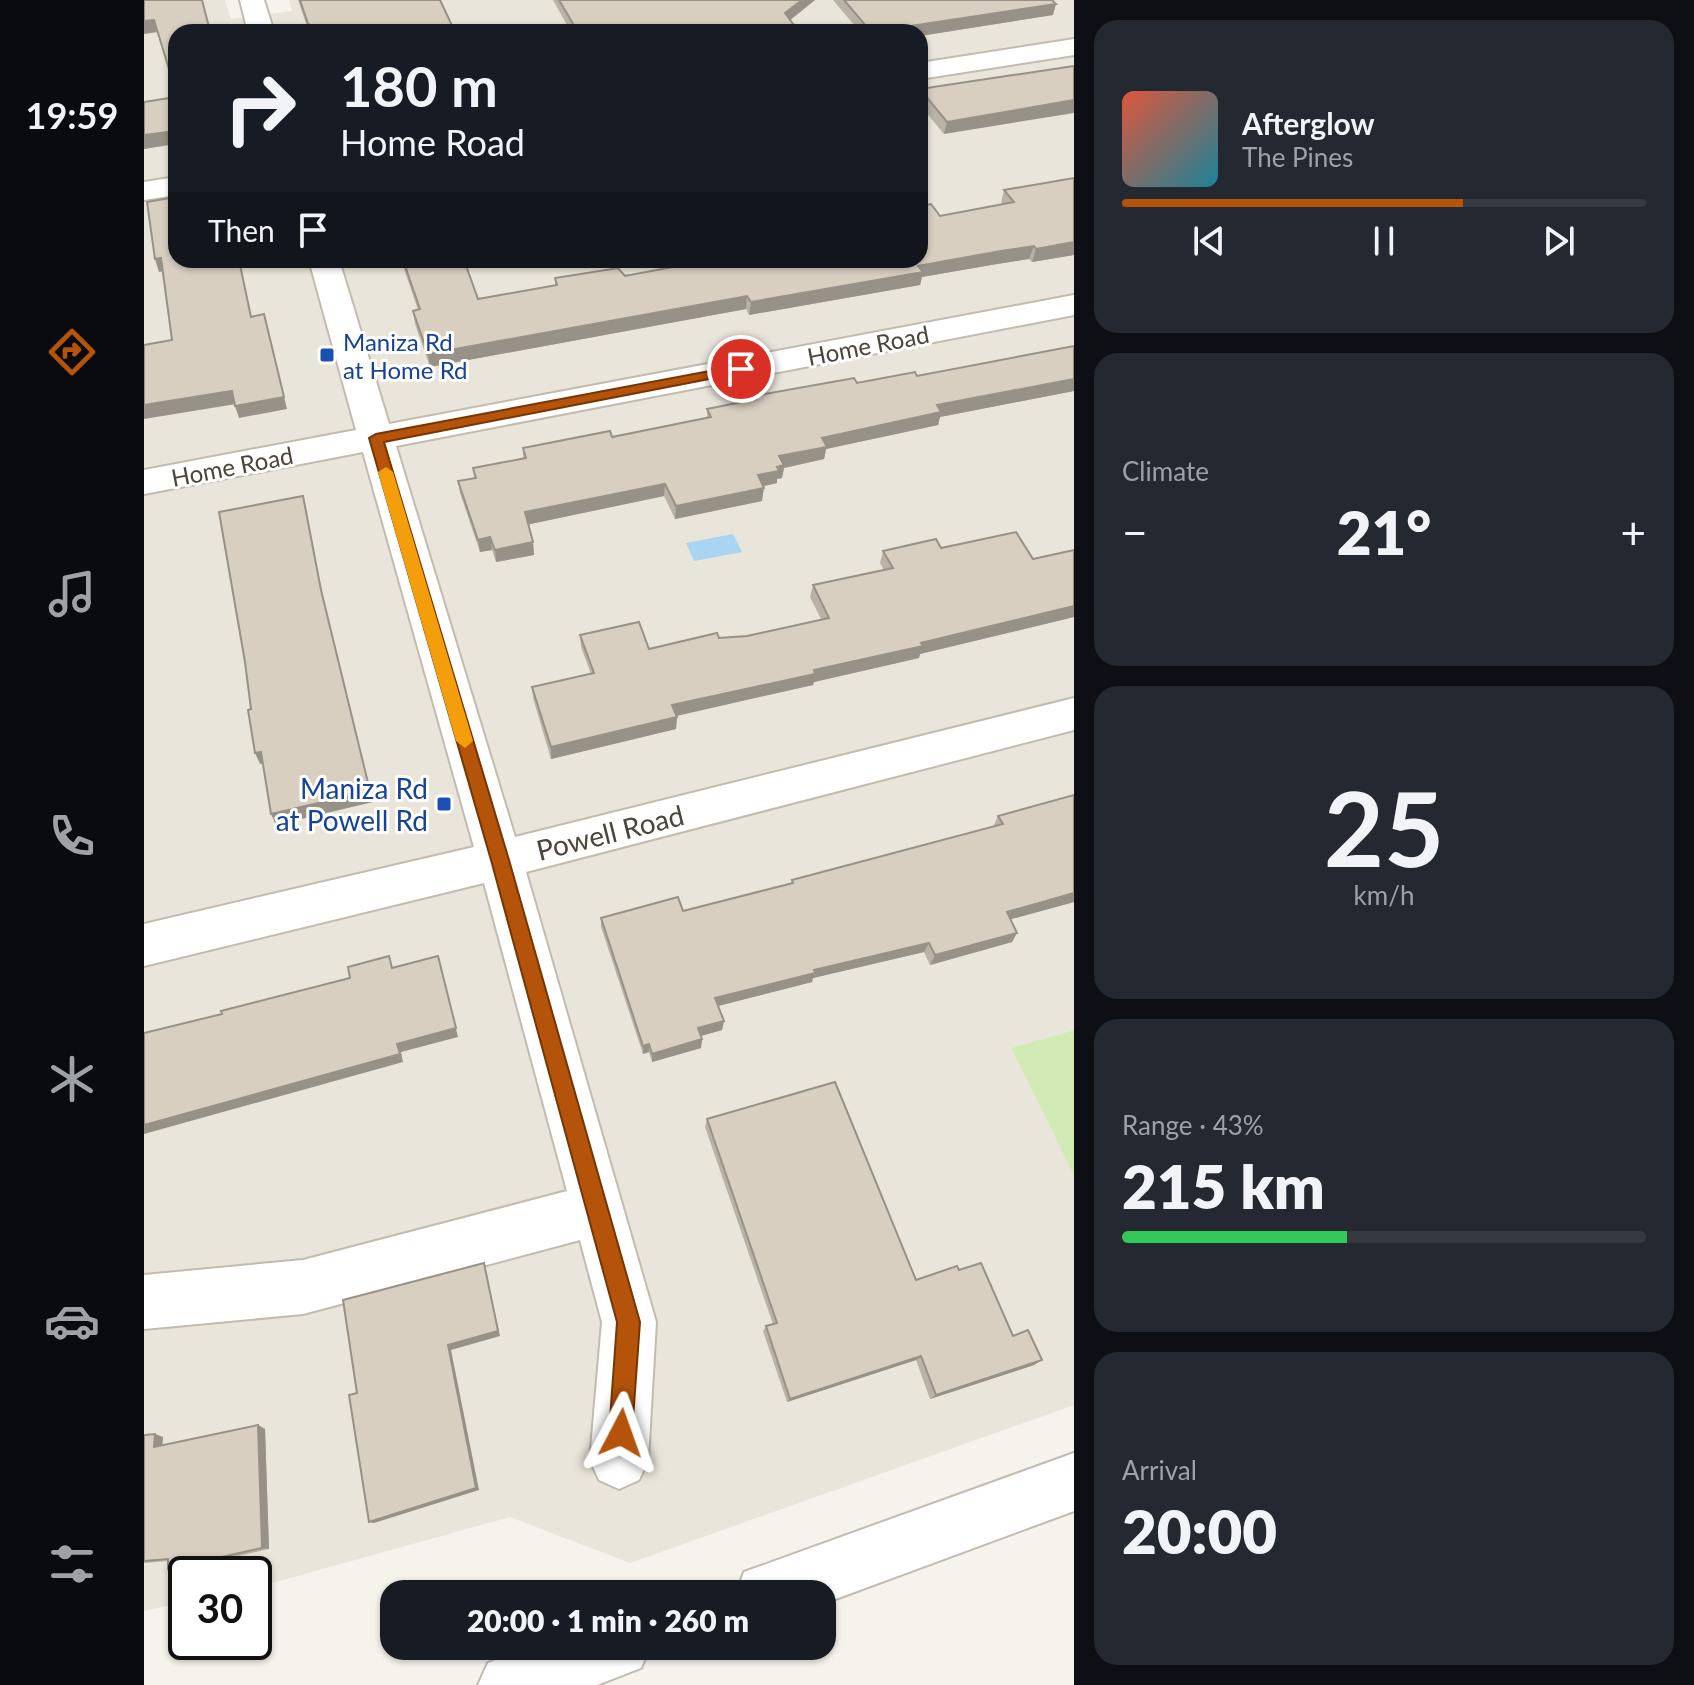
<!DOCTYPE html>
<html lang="en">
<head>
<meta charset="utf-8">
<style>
  body { margin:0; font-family:Lato,sans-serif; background:#242831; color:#f1f3f6; height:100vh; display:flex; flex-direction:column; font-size:30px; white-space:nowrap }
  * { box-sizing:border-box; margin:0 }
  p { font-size:26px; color:#9ea1a6 }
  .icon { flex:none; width:44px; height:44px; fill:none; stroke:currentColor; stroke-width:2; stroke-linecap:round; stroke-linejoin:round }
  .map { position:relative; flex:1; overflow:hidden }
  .panel { display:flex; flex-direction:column; gap:20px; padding:20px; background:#0d0f14; width:620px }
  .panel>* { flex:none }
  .banner { position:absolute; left:24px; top:24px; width:760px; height:244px; border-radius:24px; box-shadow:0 2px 6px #0004; background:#171b24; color:#f1f3f6; overflow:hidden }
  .speed { position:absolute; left:24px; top:1556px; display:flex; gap:16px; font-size:40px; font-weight:700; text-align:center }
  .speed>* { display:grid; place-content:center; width:104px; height:104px; border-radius:50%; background:#171b24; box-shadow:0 2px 6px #0004; line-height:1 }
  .speed .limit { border:4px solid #111; border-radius:12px; background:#fff; color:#111 }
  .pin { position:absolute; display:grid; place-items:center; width:68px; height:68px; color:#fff; margin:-34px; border:4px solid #fff; border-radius:50%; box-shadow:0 2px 8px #0007 }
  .me { position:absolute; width:88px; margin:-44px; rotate:4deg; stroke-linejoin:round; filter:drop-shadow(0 0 6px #0008) }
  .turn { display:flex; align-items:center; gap:28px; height:168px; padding:0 40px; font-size:36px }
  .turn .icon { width:104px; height:104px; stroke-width:2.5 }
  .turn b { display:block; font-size:56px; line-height:68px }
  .then { display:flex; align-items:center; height:76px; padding:0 40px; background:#0003; gap:16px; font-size:30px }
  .big { font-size:60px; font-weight:800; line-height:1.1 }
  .panel .card { flex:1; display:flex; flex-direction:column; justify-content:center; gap:12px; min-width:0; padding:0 28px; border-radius:24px; background:#242831 }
  .panel .dial { align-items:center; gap:0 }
  .dial b { font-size:104px; line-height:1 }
  .song { display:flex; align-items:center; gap:24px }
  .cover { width:96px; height:96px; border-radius:12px; background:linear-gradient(135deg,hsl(10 70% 55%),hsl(190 70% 35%)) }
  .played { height:8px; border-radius:4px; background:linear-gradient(90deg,#b45309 65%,#363941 65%) }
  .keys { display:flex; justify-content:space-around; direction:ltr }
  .heat { display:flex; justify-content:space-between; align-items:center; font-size:44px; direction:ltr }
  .charge { height:12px; border-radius:6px; background:linear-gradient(90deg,#34c759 43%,#363941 0) }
  .trip { position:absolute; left:236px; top:1580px; width:456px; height:80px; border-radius:24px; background:#171b24; box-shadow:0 2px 6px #0004; font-weight:800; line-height:80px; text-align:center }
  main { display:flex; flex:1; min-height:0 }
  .dock { display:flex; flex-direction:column; width:144px; justify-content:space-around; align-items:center; background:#090b0e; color:#9ea1a6 }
  .dock .icon { width:56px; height:56px }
  .dock .selected { color:#b45309 }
  .dock b { font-size:36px; color:#f1f3f6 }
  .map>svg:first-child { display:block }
</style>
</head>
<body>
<main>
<nav class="dock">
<b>19:59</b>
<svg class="icon selected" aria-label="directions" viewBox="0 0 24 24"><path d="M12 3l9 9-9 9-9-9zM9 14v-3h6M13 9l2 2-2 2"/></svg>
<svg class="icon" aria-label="music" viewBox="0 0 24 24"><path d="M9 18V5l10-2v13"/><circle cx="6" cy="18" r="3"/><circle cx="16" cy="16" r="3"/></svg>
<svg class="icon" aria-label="phone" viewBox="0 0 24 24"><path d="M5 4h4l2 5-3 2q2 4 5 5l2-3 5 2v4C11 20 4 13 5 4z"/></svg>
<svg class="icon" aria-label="climate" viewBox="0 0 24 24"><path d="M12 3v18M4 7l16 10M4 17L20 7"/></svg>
<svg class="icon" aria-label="car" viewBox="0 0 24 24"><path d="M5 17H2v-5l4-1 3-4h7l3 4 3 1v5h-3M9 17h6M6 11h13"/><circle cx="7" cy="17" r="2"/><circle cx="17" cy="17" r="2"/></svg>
<svg class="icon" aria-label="filters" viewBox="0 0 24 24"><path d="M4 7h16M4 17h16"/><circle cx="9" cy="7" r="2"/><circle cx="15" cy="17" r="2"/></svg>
</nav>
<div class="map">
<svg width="930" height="1685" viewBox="0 0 930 1685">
  <rect width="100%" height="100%" fill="#f6f3ec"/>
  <!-- residential -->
  <path fill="#eae5da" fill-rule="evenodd" d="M0,0H81L87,19L148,11L145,0H930V1030L867,1048L930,1176V1405L486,1563L366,1517L110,1588V1574H42V1602L0,1611ZM32,32H776V260H32Z"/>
  <!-- green -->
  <path fill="#d2eab5" d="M930,1030V1176L867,1048Z"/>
  <!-- water -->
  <path fill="#a9d4f2" d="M589,534L598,552L550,561L542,543Z"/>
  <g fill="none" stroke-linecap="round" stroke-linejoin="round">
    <defs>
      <g id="minor">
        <path d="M96,0H120L130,32H104Z"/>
        <path d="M930,39V55L776,79V63Z"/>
        <path d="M32,177V195L0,200V182Z"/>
        <path d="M165,260H195L245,424L930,295V315L252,446L371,837L930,698V730L382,872L512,1322L504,1460L495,1480L475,1489L455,1480L446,1460L458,1322L436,1240L159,1314L0,1329V1275L159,1260L423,1191L340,883L0,966V924L330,847L219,452L0,494V470L212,430Z"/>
        <path d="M930,1453V1511L678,1604V1594H592L600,1572Z"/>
        <path d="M387,1646H506L497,1668L453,1685H334L344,1663Z"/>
      </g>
    </defs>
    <!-- minor casing -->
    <use href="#minor" stroke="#c2bbae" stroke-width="4"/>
    <!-- minor -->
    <use href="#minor" fill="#fff" fill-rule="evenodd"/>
  </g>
  <!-- wall -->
  <g fill="#bab2a6">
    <path d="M154,0H296L311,32H165Z"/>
    <path d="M409,0H671L646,20L655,32H427Z"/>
    <path d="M689,0H908L909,15L776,36V32H716Z"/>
    <path d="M930,66L800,134L776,105V89Z"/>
    <path d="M930,178V255L888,262L885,259L853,264L778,277L776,285L605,315L602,309L286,367L271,324L269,311L274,310L257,260H320L334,299L411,285V278L776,260L796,216L858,204L857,203L860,190Z"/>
    <path d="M930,346V391L796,417L794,425L682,449L680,459L640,468L638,478L633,479V483L619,486L618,501L531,519L520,496L385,524L389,542L390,555L352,562L348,550L336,552L316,493L314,481L330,478L329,468L379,458V448L468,437L563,418V409L610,400V396L773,376Z"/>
    <path d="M797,548L889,559L930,550V617L776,654L775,658L670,682L669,685L533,715L532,729L407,759L389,698L388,687L447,674L437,647L436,635L505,649L575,638L603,636L677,619L666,597L669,585L740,570L736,563L739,551Z"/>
    <path d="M930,795V902L866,919L868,942L786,965L780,952L669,978L668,982L574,1006L580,1021L578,1030L557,1036L558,1039L557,1048L508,1062L505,1052L499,1054L457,927V918L539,911L647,884L648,880L849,827L854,816Z"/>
    <path d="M563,1119L772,1280L815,1270L869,1336L898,1360L890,1365L786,1399L772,1360L643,1402L619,1331L622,1326L629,1324L561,1127Z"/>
    <path d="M114,1425L121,1429L125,1549L33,1570L24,1569V1561L0,1563V1435L19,1437L18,1445Z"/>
  </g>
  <!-- shaded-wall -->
  <g fill="#979187">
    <path d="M658,0H671L640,25L641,13Z"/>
    <path d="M912,4L909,15L776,36V32H730Z"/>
    <path d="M10,20L14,32L0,34V21Z"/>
    <path d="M930,100V113L800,134L803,122Z"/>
    <path d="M32,131V144L0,149V135Z"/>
    <path d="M930,242V255L888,262L892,249Z"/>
    <path d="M890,246L885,259L853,264L778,277L776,285L605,315L607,302L774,266L857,251Z"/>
    <path d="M17,258L21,271L15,272L11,259Z"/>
    <path d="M603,296L602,309L286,367L284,354Z"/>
    <path d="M120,314L143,409L95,418L91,406Z"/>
    <path d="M930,379V391L796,417L794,425L682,449L680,459L640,468L638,478L633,479V483L612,488L614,475L635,456L678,438L793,405Z"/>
    <path d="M88,391L92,404L0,419V405Z"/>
    <path d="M521,484L520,496L382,525L381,512Z"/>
    <path d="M620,488L618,501L531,519L532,506Z"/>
    <path d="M159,496L180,603L229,802L132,825L127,814L177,590Z"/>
    <path d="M346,537L348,550L336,552L334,540Z"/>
    <path d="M389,542L390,555L352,562L351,550Z"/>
    <path d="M930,606V617L776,654L775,658L670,682L669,685L528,717V705L777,643Z"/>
    <path d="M533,717L532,729L407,759V747Z"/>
    <path d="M117,752L121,763L116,764L111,753Z"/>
    <path d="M930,893V902L857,922L863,912Z"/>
    <path d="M873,933L868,942L786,965L791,955Z"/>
    <path d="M785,943L780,952L669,978L668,982L570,1007L571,998L670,970Z"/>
    <path d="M294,956L314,1037L257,1052L259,1062L0,1134V1125L253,1044Z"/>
    <path d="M580,1021L578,1030L553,1037L554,1028Z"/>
    <path d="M558,1039L557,1048L508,1062V1054Z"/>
    <path d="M505,1044V1052L499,1054V1046Z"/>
    <path d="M340,1263L356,1336L307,1350L335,1490L230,1523L225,1522Z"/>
    <path d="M777,1356L772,1360L643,1402L646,1399Z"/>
    <path d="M898,1360L890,1365L786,1399L792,1395Z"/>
    <path d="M114,1425L121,1429L125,1549L118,1548Z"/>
    <path d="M11,1434L19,1437L18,1449L10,1447Z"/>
  </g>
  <!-- building -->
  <g fill="#d8cfc1" stroke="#979187" stroke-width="2">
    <path d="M0,0H58L66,31L58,32H32V92L10,20L0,21Z"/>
    <path d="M156,0H296L311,32H173L172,28L164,24Z"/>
    <path d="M415,0H658L641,13L655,32H434Z"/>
    <path d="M700,0H908L912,4L727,32Z"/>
    <path d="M930,66V100L803,122L776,89Z"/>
    <path d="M32,97V131L0,135V102Z"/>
    <path d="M930,178V242L892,249L890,246L857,251L774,266L779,272L607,302L603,296L284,354L269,311L276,309L259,260H320L334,299L413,285L411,278L474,268L481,276L566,260H776V206L787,204L796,216L870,202L860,190Z"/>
    <path d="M32,197V260H95L107,317L120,314L140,397L91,406L88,391L0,405V345L28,340L17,258L11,259L3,202Z"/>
    <path d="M930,346V379L793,405L797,412L678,438L683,447L635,456L640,465L633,467L635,471L614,475L620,488L532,506L521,484L381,512L389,542L351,550L346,537L334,540L314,481L332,478L329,468L382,458L379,448L466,431L468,437L567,417L563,409L612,399L610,396L710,378L713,383L771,372L773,376Z"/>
    <path d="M159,496L177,590L226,791L127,814L117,752L111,753L104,710L107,709L101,662L75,512Z"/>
    <path d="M872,532L889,559L930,550V606L777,643L779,646L670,670L671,674L528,705L533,717L407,747L388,687L450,673L436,635L495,622L505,649L573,633L575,638L603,636L685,618L669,585L749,568L739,551L792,539L797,548Z"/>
    <path d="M930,795V893L863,912L873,933L791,955L785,943L670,970L671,973L571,998L580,1021L554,1028L558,1039L508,1054L505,1044L499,1046L457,918L534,897L539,911L649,883L648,880L859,824L854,816Z"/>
    <path d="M245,956L248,968L294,956L312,1028L253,1044L256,1054L0,1125V1033L78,1014L77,1011L206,978L204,967Z"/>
    <path d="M691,1082L772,1280L813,1266L815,1270L837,1263L869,1336L884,1330L898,1360L792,1395L777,1356L646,1399L622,1326L633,1323L563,1119Z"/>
    <path d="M340,1263L354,1331L304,1345L332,1488L225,1522L205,1395L213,1393L199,1300Z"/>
    <path d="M114,1425L118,1548L24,1569V1559L0,1561V1435L11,1434L10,1447Z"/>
  </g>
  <!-- route -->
  <path fill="#b45309" stroke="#753606" stroke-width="2" d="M597,365L603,369L601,372L240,442L365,860L496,1322L488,1433L485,1441L477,1444L468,1441L465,1433L473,1322L347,860L225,438L232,434Z"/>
  <!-- slow -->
  <path fill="#f59e0b" d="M242,467L249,472L329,741L321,748L312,741L234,472Z"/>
  <!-- markers -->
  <g fill="#1a4fb4" stroke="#fff" stroke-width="3">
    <rect x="175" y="347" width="16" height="16" rx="4"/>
    <rect x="292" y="796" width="16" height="16" rx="4"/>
  </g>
  <g text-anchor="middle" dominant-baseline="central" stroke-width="6" stroke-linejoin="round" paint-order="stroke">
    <!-- far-transit labels -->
    <g font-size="24" fill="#164399" stroke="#fff" text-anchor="start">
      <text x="199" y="341">Maniza Rd<tspan x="199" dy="28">at Home Rd</tspan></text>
    </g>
    <!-- far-street labels -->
    <g font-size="24" fill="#4b4439" stroke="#fff">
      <text transform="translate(724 345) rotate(-11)">Home Road</text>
      <text transform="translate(88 466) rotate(-11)">Home Road</text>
    </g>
    <!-- transit labels -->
    <g font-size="28" fill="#164399" stroke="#fff" text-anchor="end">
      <text x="284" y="788">Maniza Rd<tspan x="284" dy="32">at Powell Rd</tspan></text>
    </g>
    <!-- street labels -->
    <g font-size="28" fill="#4b4439" stroke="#fff">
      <text transform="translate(466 832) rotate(-14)">Powell Road</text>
    </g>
  </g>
</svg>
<div class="speed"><div class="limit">30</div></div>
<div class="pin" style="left:597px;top:369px;background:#d93025"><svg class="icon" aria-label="arrive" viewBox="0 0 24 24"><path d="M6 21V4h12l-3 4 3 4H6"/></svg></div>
<svg class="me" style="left:477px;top:1433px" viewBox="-20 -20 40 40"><path d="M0-17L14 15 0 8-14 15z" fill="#b45309" stroke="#fff" stroke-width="4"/></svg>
<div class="trip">20:00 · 1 min · 260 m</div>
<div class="banner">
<div class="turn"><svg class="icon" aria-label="right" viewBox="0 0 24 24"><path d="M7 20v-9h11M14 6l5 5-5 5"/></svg><div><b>180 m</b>Home Road</div></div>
<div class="then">Then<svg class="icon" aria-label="arrive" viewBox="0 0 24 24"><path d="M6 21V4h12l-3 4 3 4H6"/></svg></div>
</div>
</div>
<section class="panel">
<div class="card">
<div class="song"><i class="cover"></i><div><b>Afterglow</b><p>The Pines</p></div></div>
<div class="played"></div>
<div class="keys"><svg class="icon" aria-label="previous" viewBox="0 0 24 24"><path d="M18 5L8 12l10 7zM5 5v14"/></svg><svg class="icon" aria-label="pause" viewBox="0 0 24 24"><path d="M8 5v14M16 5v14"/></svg><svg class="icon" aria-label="next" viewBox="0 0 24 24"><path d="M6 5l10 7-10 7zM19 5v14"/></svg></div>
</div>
<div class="card"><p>Climate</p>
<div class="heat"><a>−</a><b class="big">21°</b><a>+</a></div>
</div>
<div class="card dial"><b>25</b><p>km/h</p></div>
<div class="card"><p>Range · 43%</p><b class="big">215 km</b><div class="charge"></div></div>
<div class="card"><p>Arrival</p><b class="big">20:00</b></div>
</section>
</main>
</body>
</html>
